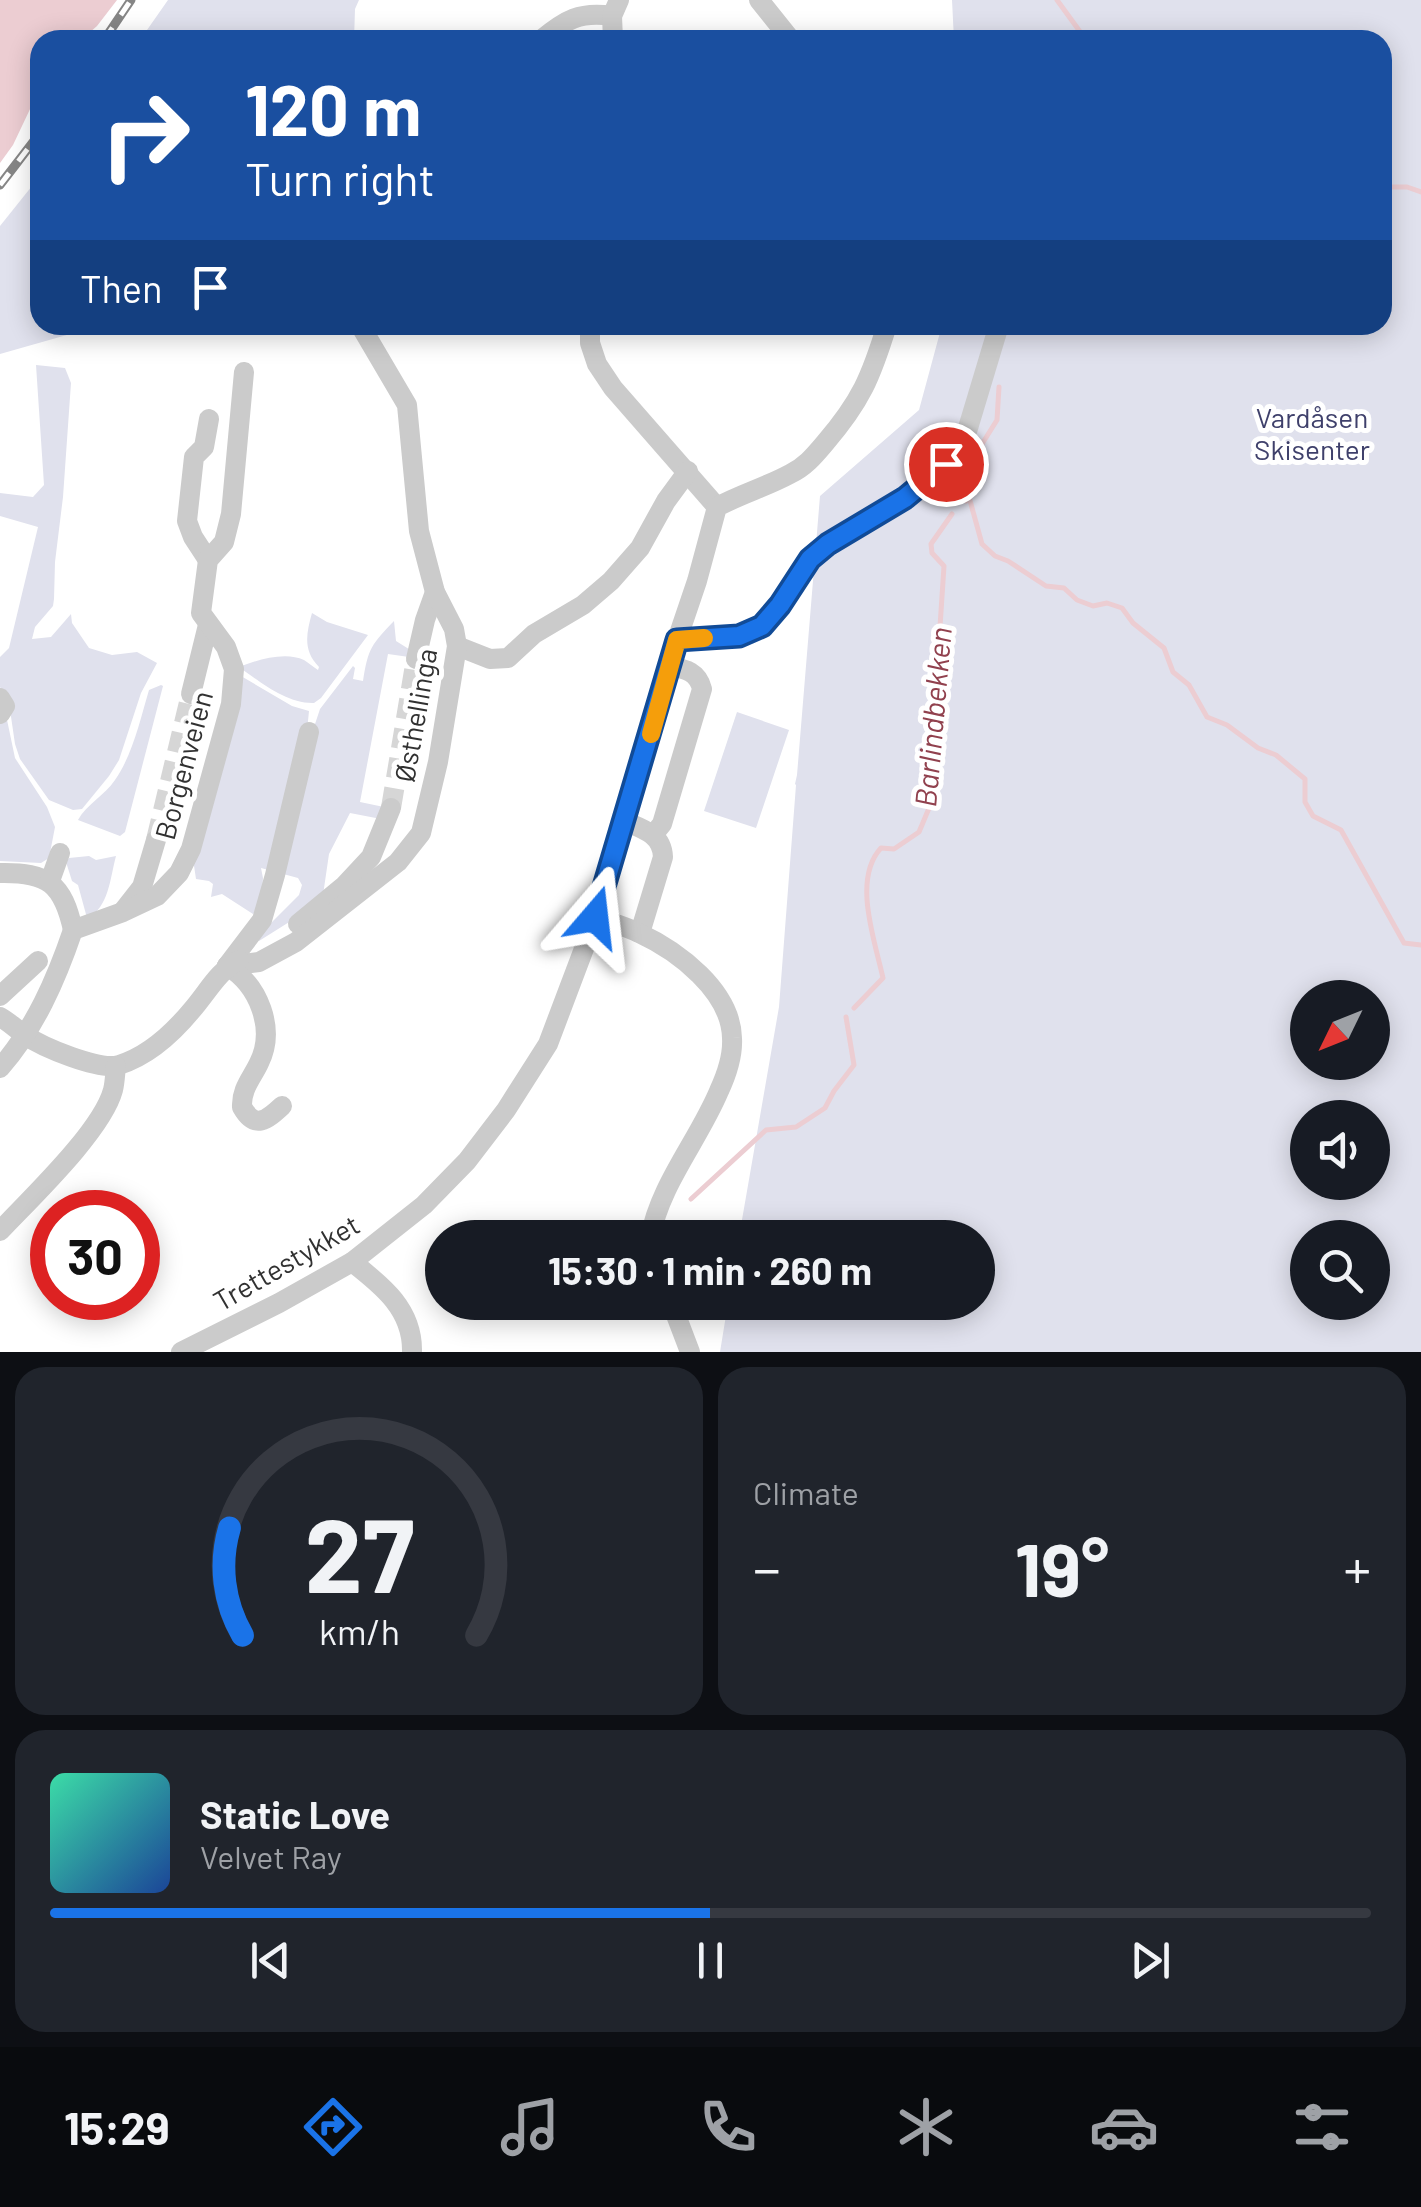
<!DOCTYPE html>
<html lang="en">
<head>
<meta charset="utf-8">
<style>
  body { margin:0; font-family:Barlow,sans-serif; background:#20242c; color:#f1f3f6; height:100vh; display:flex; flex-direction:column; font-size:38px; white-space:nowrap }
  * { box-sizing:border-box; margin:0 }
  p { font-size:32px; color:#9ea1a6 }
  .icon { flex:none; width:55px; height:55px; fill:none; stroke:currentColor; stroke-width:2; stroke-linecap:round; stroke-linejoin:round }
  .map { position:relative; height:1352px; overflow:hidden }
  .side { display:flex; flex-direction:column; gap:15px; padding:15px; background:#0d0f14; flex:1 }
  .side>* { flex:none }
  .top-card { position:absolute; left:30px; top:30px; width:1362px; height:305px; border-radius:30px; box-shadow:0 5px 25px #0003; background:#1a4fa0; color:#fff; overflow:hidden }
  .needle { width:65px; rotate:227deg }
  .buttons { position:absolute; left:1290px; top:980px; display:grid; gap:20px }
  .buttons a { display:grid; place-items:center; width:100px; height:100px; border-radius:50%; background:#171b24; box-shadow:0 5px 25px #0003; font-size:50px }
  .speed { position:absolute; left:30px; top:1190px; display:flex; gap:20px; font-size:50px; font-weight:700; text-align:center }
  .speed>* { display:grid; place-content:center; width:130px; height:130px; border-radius:50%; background:#171b24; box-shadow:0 5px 25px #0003; line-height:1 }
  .speed .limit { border:15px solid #d22; background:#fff; color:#111 }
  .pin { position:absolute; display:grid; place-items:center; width:85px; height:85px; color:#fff; margin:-42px; border:5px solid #fff; border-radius:50%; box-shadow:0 2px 10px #0007 }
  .me { position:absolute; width:110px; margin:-55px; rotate:17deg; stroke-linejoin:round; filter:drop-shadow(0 0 8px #0008) }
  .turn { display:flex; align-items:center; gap:35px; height:210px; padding:0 50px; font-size:45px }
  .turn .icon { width:130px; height:130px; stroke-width:2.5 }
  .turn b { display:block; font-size:70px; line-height:85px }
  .then { display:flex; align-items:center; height:95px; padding:0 50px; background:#0003; gap:20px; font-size:38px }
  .big { font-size:75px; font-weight:700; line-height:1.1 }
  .side .tile { flex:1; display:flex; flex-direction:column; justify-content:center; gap:15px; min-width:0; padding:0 35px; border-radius:30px; background:#20242c }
  .side .dial { align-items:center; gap:0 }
  .dial svg { height:260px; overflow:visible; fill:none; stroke:#363941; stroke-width:7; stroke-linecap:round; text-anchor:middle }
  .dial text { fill:#f1f3f6; stroke:none }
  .song { display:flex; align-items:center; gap:30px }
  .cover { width:120px; height:120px; border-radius:15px; background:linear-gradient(135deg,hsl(160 70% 55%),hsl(220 70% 35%)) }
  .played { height:10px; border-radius:5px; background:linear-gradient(90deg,#1a73e8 50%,#363941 50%) }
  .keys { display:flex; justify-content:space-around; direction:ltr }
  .heat { display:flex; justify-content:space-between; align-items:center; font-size:55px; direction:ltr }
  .side .tiles { flex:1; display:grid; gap:15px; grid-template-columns:1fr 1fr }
  .tile:last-child { grid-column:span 2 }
  .trip { position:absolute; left:425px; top:1220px; width:570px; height:100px; border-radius:50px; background:#171b24; box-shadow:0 5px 25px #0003; font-weight:700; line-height:100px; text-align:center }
  .tab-bar { display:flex; height:160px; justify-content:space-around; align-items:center; background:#090b0e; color:#9ea1a6 }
  .tab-bar .icon { width:70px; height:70px }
  .tab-bar .current { color:#1a73e8 }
  .tab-bar b { font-size:45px; color:#f1f3f6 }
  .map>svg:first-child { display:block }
</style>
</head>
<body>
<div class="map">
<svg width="1421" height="1352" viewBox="0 0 1421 1352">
  <rect width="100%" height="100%" fill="#fff"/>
  <!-- green -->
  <g fill="#e0e1ed" fill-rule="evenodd">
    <path d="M168,0H359L355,9L354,40H140Z"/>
    <path d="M952,0H1421V1352H720L728,1303L978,1302V1238L739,1237L779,1007L796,785L795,784L797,775L820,496L919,410L942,325H1382V40H954ZM1308,998H1372V1062H1308ZM1308,1118H1372V1182H1308ZM1308,1238H1372V1302H1308Z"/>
    <path d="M40,176V325H102L0,354V226Z"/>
    <path d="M36,365L65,368L71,383L63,497L55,562L54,599L53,606L35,627L32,639L51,637L71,614L72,623L89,648L112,655L137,652L157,663L141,693L119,760L109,776L82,809L73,810L49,800L20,759L15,744L9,703L0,687V657L9,648L38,527L0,516V493L33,497L44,485Z"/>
    <path d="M312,613L327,622L368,635L321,698L314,703C287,704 260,682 239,667C257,660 285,651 304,660C309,663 313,667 318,670L319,667C303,651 306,634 312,613Z"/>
    <path d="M394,621L396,641L412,651L409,657L388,654L360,802L384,807L381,819L350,813L329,854L323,895L294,919L259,941L258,936L299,895L302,885L298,878L261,868L263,878L261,908L253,914L222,894L211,897L213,884L209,881L196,879L193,859L241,676L292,706L309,711L307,731L312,733L320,709L353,666L355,668L353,679L363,681C368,648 372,644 394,621Z"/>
    <path d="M161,685L163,686L125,832L120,836L78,820C86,805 105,795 115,780C133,754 140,720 149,690Z"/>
    <path d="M737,712L789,730L756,828L704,811Z"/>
    <path d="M6,715L15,758L47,807L55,827L49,858L41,863L0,861V719Z"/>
    <path d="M89,856L96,860L116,856C110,878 109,908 87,918L78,885L72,881L66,862L69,858Z"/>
  </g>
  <!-- water -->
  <path fill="#eccdd2" d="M0,0H117L97,26L81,40H40V88L13,145L0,163Z"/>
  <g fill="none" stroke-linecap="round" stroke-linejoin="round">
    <!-- stream -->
    <g stroke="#eccdd2" stroke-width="5">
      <path d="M1057,0L1081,33L1096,40"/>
      <path d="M1382,187H1407L1421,192"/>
      <path d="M969,497L982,544L995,556L1008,561L1046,586L1064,588L1077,600L1093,606L1107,603L1122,608L1133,623L1164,648L1173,672L1189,685L1207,717L1227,725L1258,748L1276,755L1305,779V802L1313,816L1341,830L1404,943L1421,945"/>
      <path d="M966,501L969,497V486L977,452L997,420L999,387"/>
      <path d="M854,1008L883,978C875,941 852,879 881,848L894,849L919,832L932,801V748L944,566L932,553L931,544L952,514"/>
      <path d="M691,1199L766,1130L796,1127L825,1108L834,1091L854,1065L846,1017"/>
    </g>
    <!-- minor-tunnel -->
    <g stroke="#d6d6d6" stroke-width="20" stroke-dasharray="20 10" stroke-linecap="butt">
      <path d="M391,808L416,659"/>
      <path d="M156,840L191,694"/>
    </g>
    <!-- minor -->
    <g stroke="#cbcbcb" stroke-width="20">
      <path d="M759,0L791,40"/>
      <path d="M541,40C565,20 580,11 612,16"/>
      <path d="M613,40L612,16L619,0"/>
      <path d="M590,325V343L597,364L613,388L717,507"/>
      <path d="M208,560L193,537L187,521L194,457L204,447L209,419"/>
      <path d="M677,640L739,636L762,626L780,605L810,559L828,544L905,499L946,464L965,438L999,325"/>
      <path d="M457,646L490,659L508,658L534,634L583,605L611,581L640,548L666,501L688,471"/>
      <path d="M416,659L425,620L435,592"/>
      <path d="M191,694L208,625"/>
      <path d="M0,698L5,706L0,714"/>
      <path d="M624,821C643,829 662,834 663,857L640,933"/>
      <path d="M653,835L662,824L702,689C698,672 686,669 670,666"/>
      <path d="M0,873C48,872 63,884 73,930"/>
      <path d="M50,881L60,853"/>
      <path d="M124,910L142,887L156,840"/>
      <path d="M595,917C609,922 625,926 639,933C678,951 731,991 732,1038C733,1055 726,1076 719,1091C698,1141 660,1184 650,1238"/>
      <path d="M298,924L344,886L371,857L391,808"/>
      <path d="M227,966L259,962L296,942L398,862L421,833L438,762L457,646L454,629L435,592L419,531L407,405L360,325"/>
      <path d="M227,966L262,920L275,875L309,732"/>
      <path d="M227,966C259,985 276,1029 259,1063C252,1078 241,1089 242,1107C255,1130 267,1120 282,1106"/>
      <path d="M0,996L38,961"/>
      <path d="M0,1017C9,1022 16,1029 25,1035C42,1047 99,1071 119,1065C148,1056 173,1033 192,1010C207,993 218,971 239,960"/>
      <path d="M0,1068C35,1028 56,980 73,930L123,912L157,896L179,873L191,849L231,704L234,669L226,647L201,613L208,560L224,542L231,514L244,372"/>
      <path d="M0,1231C31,1198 102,1131 113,1090C115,1082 115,1074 116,1066"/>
      <path d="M352,1262C383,1286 413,1310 412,1352"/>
      <path d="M671,1302L690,1352"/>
      <path d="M181,1352L279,1303L352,1262L424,1205L467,1161L506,1110L548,1044L585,946L643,760L677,640L697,581L717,507C741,494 766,487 790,474C805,467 814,456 825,443C861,401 871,377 887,325"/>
    </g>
    <defs>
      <g id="rail">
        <path d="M104,40L131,0"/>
        <path d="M0,185L40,133"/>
      </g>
    </defs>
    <!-- rail casing -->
    <use href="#rail" stroke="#868686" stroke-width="9"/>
    <!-- rail -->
    <use href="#rail" stroke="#fff" stroke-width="5" stroke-dasharray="15" stroke-linecap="butt"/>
  </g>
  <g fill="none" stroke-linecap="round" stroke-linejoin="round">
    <defs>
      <path id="route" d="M595,917L677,640L739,636L762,626L780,605L810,559L828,544L905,498L946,464"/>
    </defs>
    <!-- route casing -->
    <use href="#route" stroke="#114b97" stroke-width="25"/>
    <!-- route -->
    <use href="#route" stroke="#1a73e8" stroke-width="18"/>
    <!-- slow -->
    <path stroke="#f59e0b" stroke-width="18" d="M651,734L677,640L704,638"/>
  </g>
  <g text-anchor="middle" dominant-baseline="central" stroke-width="10" stroke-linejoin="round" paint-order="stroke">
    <!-- park labels -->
    <g font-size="28" fill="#3f406b" stroke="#fff">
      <text x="1312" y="417">Vardåsen<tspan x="1312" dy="32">Skisenter</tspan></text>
    </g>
    <!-- street labels -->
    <g font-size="28" fill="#313131" stroke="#fff">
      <text transform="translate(415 715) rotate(-80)">Østhellinga</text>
      <text transform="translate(183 765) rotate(-75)">Borgenveien</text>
      <text transform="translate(286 1262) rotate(-30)">Trettestykket</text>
    </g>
    <!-- water labels -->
    <g font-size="30" font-style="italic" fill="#91414e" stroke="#fff">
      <text transform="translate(932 717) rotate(-85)">Barlindbekken</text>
    </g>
  </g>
</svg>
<div class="buttons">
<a><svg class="needle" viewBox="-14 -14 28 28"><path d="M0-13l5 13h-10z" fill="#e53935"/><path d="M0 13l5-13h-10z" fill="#9ea1a6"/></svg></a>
<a><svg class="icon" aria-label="sound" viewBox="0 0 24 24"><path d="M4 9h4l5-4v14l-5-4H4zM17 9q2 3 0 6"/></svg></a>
<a><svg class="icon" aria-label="search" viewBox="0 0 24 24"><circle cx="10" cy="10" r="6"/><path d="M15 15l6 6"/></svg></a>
</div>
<div class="speed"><div class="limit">30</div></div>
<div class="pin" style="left:946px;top:464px;background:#d93025"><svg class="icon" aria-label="arrive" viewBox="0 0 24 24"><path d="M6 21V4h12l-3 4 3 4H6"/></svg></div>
<svg class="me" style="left:595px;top:917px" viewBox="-20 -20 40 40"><path d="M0-17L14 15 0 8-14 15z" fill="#1a73e8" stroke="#fff" stroke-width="4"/></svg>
<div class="trip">15:30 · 1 min · 260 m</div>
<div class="top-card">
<div class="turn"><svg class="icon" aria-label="right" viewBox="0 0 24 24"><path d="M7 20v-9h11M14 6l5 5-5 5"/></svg><div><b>120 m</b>Turn right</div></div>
<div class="then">Then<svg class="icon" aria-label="arrive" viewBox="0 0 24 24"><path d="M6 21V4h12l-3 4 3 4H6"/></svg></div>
</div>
</div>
<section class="side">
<div class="tiles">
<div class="tile dial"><svg viewBox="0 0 100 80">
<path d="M14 69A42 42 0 1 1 86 69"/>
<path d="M14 69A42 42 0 0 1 10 36" stroke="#1a73e8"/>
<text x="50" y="56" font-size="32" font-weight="700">27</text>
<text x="50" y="72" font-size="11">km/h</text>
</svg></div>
<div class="tile"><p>Climate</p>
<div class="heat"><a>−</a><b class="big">19°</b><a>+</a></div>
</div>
<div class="tile">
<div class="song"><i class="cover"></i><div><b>Static Love</b><p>Velvet Ray</p></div></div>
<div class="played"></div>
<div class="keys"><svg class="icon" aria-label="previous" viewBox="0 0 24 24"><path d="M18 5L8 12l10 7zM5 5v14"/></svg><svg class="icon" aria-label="pause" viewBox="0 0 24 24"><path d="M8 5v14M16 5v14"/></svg><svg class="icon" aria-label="next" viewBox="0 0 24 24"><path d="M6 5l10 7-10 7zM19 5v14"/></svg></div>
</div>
</div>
</section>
<nav class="tab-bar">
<b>15:29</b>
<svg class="icon current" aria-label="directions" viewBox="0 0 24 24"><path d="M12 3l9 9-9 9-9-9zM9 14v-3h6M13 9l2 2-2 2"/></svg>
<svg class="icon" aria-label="music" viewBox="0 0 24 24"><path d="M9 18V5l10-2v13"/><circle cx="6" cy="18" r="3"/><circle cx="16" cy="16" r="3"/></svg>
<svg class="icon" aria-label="phone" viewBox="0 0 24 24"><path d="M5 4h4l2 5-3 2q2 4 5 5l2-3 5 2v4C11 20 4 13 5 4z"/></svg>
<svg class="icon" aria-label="climate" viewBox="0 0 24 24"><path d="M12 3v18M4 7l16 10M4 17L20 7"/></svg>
<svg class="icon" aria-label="car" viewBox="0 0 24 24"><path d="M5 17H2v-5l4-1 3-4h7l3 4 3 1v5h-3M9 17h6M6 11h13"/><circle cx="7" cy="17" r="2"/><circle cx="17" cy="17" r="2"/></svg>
<svg class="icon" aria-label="filters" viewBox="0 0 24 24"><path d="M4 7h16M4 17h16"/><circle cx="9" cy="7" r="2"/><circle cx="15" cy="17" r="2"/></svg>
</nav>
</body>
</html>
